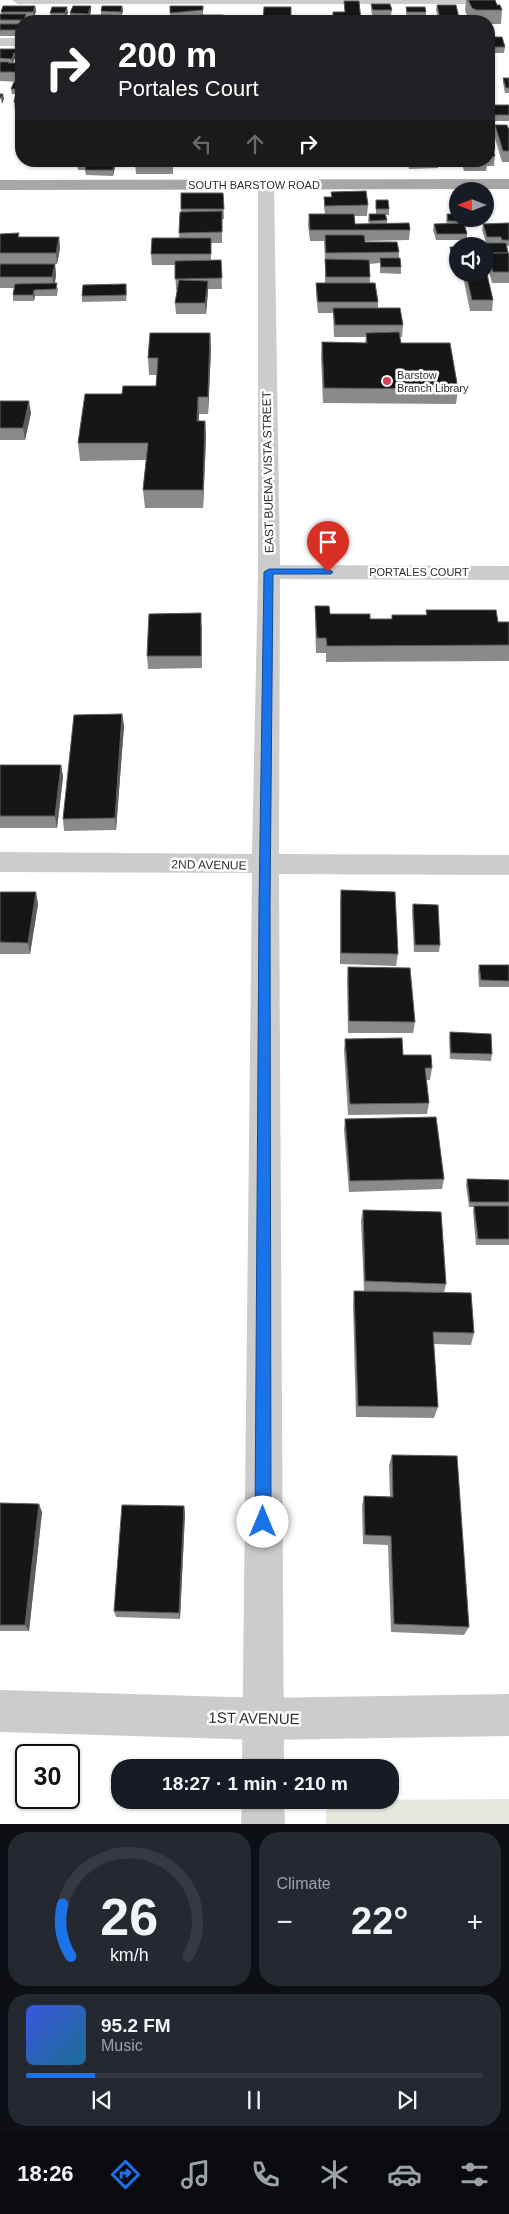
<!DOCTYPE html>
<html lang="en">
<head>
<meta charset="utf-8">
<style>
  body { margin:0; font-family:Helvetica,sans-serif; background:#242831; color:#f1f3f6; height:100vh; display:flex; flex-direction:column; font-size:19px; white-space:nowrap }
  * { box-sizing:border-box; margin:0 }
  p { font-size:16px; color:#9ea1a6 }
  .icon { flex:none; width:28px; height:28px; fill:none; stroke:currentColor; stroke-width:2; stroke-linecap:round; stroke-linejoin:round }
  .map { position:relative; height:1824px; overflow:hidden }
  .sheet { display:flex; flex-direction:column; gap:8px; padding:8px; background:#0d0f14; flex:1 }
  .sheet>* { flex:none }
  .guide { position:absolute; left:15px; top:15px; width:480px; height:152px; border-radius:20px; box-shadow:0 1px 4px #0004; background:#202124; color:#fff; overflow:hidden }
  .needle { width:32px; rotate:270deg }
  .fabs { position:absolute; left:449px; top:182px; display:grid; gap:10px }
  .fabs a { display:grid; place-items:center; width:45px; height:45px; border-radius:50%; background:#171b24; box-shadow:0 1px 4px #0004; font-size:25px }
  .speed { position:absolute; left:15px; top:1744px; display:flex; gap:10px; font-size:25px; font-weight:700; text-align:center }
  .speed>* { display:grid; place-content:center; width:65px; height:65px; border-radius:50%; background:#171b24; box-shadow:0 1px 4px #0004; line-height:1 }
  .speed .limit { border:2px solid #111; border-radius:8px; background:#fff; color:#111 }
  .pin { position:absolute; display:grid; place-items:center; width:42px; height:42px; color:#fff; margin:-51px -21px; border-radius:50% 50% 50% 0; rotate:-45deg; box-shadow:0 0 5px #0007 }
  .pin .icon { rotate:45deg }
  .me { position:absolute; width:55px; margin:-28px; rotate:0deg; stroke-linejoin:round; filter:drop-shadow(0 0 4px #0008) }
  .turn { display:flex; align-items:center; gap:18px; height:105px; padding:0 20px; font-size:22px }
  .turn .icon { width:65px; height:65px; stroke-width:2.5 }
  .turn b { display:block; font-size:35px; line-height:42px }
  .lanes { display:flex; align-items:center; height:48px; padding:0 20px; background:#0003; justify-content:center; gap:25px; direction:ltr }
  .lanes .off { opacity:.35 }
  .big { font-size:38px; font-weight:800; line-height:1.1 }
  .sheet .card { flex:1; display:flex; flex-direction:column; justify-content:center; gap:8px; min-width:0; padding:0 18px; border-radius:20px; background:#242831 }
  .sheet .dial { align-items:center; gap:0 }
  .dial svg { height:130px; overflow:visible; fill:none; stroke:#363941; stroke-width:7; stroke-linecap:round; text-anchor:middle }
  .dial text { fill:#f1f3f6; stroke:none }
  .song { display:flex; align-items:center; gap:15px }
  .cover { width:60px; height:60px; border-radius:8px; background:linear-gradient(135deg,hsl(230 70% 55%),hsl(200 70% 35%)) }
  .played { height:5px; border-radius:2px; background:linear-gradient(90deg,#1a73e8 15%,#363941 15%) }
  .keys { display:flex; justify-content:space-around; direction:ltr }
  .heat { display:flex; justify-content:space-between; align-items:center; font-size:28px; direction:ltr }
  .sheet .tiles { flex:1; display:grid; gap:8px; grid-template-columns:1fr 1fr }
  .card:last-child { grid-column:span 2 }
  .trip { position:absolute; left:111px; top:1759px; width:288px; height:50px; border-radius:20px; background:#171b24; box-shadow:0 1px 4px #0004; font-weight:800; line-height:50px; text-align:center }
  .dock { display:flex; height:80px; justify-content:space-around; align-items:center; background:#090b0e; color:#9ea1a6 }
  .dock .icon { width:35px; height:35px }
  .dock .selected { color:#1a73e8 }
  .dock b { font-size:22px; color:#f1f3f6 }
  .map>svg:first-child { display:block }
</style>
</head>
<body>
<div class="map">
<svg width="509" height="1824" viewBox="0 0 509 1824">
  <rect width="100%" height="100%" fill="#fff"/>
  <!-- green -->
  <path fill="#e6eade" d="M509,1799V1824H326V1811L337,1800Z"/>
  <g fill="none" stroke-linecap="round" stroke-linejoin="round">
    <!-- minor -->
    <g fill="#ccc" fill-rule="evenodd">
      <path d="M12,0H488L482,4H18Z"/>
      <rect x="0" y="38" width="21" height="8"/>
      <path d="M266,180L271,182L274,185L280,565L509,566V580L280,579L279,854L509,855V875L279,874L284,1768H242L252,873L0,872V852L252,854L258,572V185L261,182Z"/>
      <path d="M242,1800H284L285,1824H241Z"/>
    </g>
    <!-- tertiary -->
    <path fill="#ccc" fill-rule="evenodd" d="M0,1690L262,1698L509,1694V1736L262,1740L0,1732Z"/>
    <!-- primary -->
    <path fill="#a7a7a7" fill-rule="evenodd" d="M509,179V189L0,190V180Z"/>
  </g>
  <!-- wall -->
  <g fill="#8a8a8a">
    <path d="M466,0H495L497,5L502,10L501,24H489V21H470L465,11Z"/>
    <path d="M371,4L392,10L391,15H372L371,9Z"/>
    <path d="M437,5L459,18L458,21H439L436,10Z"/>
    <path d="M35,6L36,11L34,17L26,18V21H21V36H0V14H2L1,12Z"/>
    <path d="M91,6V11L90,15H101V11L122,6L123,11L121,17H112L113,21L71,15L70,13Z"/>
    <path d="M203,6V15L202,16L170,18V13Z"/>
    <path d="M406,7L426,12V17H407L406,12Z"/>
    <path d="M68,12L66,18H51L50,13Z"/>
    <path d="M489,37L505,47L504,53H489Z"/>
    <path d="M0,49H21V58H15L13,63H21V82L0,81Z"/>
    <path d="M503,78H509V93H505L503,83Z"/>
    <path d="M21,82V112H15L14,102L16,94H12L11,89Z"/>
    <path d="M490,105H509V121H491L489,110Z"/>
    <path d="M495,125L509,128V162H502L494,135Z"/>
    <path d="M489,138L495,156L494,166H487L486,171H464L461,161H489Z"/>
    <path d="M78,161H116L113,176L86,175L85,170H78L77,164Z"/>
    <path d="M173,161V174H136L135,163Z"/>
    <rect x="324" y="161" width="26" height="3"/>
    <path d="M407,161H439L438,168L409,169Z"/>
    <path d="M331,192L368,205L367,216H354L355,224H369L368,220L369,214H376V200L389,209V215H386L387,220V224L410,230L409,240L365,241V242L399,252V258L401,267V274L380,273V263L369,264L370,283L378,302V308L403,325L402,337H400L401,343L458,389L456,404L323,403L321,357L322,342L365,343L366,337H334L333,313H318L316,294V283H325V259L324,241H310L308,225L309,214H325L324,207V197H331Z"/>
    <path d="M181,193H223L224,219H222V243H211V260H221L222,289H208L206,314H176L175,303L177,290H176L175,265H152L151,254L179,238L181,212Z"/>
    <path d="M447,214L473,221L472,227H465L467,234V240H436L433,230L434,224H447L446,220Z"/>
    <path d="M509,223V246H507L508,253H509V283H492L487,264L488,255L487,249V243H500H486L482,230L483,224Z"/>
    <path d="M0,234L19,237H59L60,248L57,264H55L56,275L55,283L58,289L57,296H35L34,301H13V295L14,288H0Z"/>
    <path d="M450,247H458V264H452L450,253Z"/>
    <path d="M465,274H485L493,300L492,311H470L464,281Z"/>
    <path d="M127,290L126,301L82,302V296Z"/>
    <path d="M210,333L211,350L208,414H199V421H205L206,438L203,508H145L143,490L146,460L80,461L78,443L122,394L156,386L157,375H149L148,358Z"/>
    <path d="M0,401L31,413L25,440H0Z"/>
    <path d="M315,606L330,614L370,619H392V615H426V610L498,622H509V661L326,662V653H316L315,622Z"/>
    <path d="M202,625V668L148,669L147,656Z"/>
    <path d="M122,714L124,726L116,830L64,831L63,819Z"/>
    <path d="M0,765H61L63,777L57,828H0Z"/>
    <path d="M341,890L398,954L396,966L340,964V902Z"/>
    <path d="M0,892L38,904L30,954H0Z"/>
    <path d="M413,904L440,945L439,952H414L412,911Z"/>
    <path d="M479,965H509V987H479L478,971Z"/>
    <path d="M348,967L415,1022L413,1033H348L347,979Z"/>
    <path d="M450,1032L492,1054L491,1061L450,1059L449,1038Z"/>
    <path d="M345,1039L432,1068L430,1080H426L429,1103L427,1114L348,1115L344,1050Z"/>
    <path d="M345,1119L444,1179L442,1189L349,1192L344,1130Z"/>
    <path d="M467,1179L509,1180V1245H476L473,1211L474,1207H469L466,1185Z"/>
    <path d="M363,1210L446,1284L444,1293L474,1333L471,1345L433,1344L438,1407L434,1418L356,1417L353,1304L354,1291H364L361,1220Z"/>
    <path d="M392,1455L469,1627L464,1635L391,1632L388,1545L363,1544L362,1506L364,1496L390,1497L389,1465Z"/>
    <path d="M0,1503L42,1512L29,1631H0Z"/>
    <path d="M184,1506L185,1514L180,1619L116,1617L114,1611Z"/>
  </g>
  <!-- shaded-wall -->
  <g fill="#5c5c5c">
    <path d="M35,6L36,11L34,17L33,12Z"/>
    <path d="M91,6V11L89,19L88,14Z"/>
    <path d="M122,6L123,11L121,17V12Z"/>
    <path d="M67,7L68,12L66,18L65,13Z"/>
    <path d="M14,53L15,58L12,64V59Z"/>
    <path d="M3,94L4,99L2,104L1,98Z"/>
    <path d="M114,161H116V163L113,176V170Z"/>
    <path d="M59,237L60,248L57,264L56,253Z"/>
    <path d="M55,264L56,275L54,288L52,277Z"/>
    <path d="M208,281V292L206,314L205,303Z"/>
    <path d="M34,290L35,296L34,301L33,295Z"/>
    <path d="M210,333L211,350L208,414V397Z"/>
    <path d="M198,397L199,414L198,438L197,421Z"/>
    <path d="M29,401L31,413L25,440L23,428Z"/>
    <path d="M205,421L206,438L203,508V490Z"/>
    <path d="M122,714L124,726L116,830L115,818Z"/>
    <path d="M61,765L63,777L57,828L55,816Z"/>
    <path d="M36,892L38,904L30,954L28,943Z"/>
    <path d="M39,1504L42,1512L29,1631L25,1625Z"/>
    <path d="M184,1506L185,1514L180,1619L179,1613Z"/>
  </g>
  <!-- building -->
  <g fill="#161616" stroke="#5c5c5c">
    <path d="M468,0H495L497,5H500L502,10H476L472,8Z"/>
    <path d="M344,1H359L361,21L333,20V12H345Z"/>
    <path d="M371,4H390L392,10H373Z"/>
    <path d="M437,5H456L459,18H440Z"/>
    <path d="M3,6H35L33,12H1Z"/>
    <path d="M73,6H91L88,14L70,13Z"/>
    <path d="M102,6H122L121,12L101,11Z"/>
    <path d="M170,6H203V10L170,13Z"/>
    <path d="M52,7H67L65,13H50Z"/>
    <path d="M264,7H291V21H263Z"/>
    <path d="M406,7H425L426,12H407Z"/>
    <path d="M0,14H26L24,20H0Z"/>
    <path d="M70,15H112L111,21H69Z"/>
    <rect x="202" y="15" width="21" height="6"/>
    <path d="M375,16H392L394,21H376Z"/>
    <path d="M124,19L153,20L152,21H123Z"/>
    <path d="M190,19V21H159L160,20Z"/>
    <rect x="405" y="19" width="23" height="2"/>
    <rect x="297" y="20" width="26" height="1"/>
    <rect x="0" y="24" width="21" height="6"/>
    <path d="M489,37H502L505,47H489Z"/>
    <path d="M0,49H21V53H14L12,59L0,58Z"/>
    <path d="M0,62H9L8,63H21V72H0Z"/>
    <path d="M503,78H509V88H506Z"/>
    <path d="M14,82H21V89H11Z"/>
    <path d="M16,93H21V102H14Z"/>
    <path d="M0,94H3L1,98H0Z"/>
    <path d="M490,105H509V115H492Z"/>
    <path d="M495,125H507L508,128H509V151H503Z"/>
    <path d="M489,138L495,156H489Z"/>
    <path d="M78,161H114L113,170H85L87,164H77Z"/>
    <path d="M136,161H172V163H135Z"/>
    <path d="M366,191L368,205L325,206L324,197H332L331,192Z"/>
    <path d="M181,193H223L224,209H181Z"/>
    <path d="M376,200H388L389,209H376Z"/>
    <path d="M222,211V232L179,233L180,212Z"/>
    <path d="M309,214H354L355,224L409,223L410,230H310Z"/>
    <path d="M369,214H385L387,220L370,221Z"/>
    <path d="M447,214H458V219H472L473,221H448Z"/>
    <path d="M464,223L467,234H437L434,224Z"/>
    <path d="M509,223V240H502L501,237H487L483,224Z"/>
    <path d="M19,233L18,237H59L56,253H0V234Z"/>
    <path d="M325,235H364L365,242H397L399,252L326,253Z"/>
    <path d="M152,238H211V254H151Z"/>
    <path d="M487,243H506L508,253H489Z"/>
    <path d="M450,247H458V258H452Z"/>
    <path d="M488,253H509V272H493Z"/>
    <path d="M380,258H400L401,267H381Z"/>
    <path d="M325,259L369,260L370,277H326Z"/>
    <path d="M221,260L222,278L175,279V261Z"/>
    <path d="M0,264H55L52,277H0Z"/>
    <path d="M485,270H486L493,300H472L466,274H485Z"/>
    <path d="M179,280L208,281L205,303H175Z"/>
    <path d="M57,283L56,289L34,290L33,295H13L15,284Z"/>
    <path d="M316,283H375L378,302H318Z"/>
    <path d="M126,284V295L82,296L83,285Z"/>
    <path d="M333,308H400L403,325H335Z"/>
    <path d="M399,332L401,343H450L458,389L324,388L322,342L367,343L366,333Z"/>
    <path d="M150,333H210L208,397H198L197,421H205L203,490H143L148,443H78L85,394H122L123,386H156L158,358H148Z"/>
    <path d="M0,401H29L23,428H0Z"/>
    <path d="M315,606H329L330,614H370V619H392V615H427L426,610H496L498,622H509V645L327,646L326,638H317Z"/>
    <path d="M201,613V656H147L149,614Z"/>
    <path d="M122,714L115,818L63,819L74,715Z"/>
    <path d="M0,765H61L55,816H0Z"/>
    <path d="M341,890L395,892L398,954L341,953Z"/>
    <path d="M0,892H36L28,943L0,942Z"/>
    <path d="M413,904L438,905L440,945H415Z"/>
    <path d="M479,965H509V981L481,980Z"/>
    <path d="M348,967L410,968L415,1022L349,1021Z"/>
    <path d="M450,1032L491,1034L492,1054L451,1053Z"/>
    <path d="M402,1038L403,1055H431L432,1068H425L429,1103L350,1104L345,1039Z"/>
    <path d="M436,1117L444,1179L350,1181L345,1119Z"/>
    <path d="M467,1179L509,1180V1202H470Z"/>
    <path d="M474,1206H509V1239H478Z"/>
    <path d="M363,1210L441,1212L446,1284L365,1281Z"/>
    <path d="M354,1291L471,1293L474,1333L433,1332L438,1407L358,1406Z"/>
    <path d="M392,1455L457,1456L469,1627L394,1624L391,1536L365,1535L364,1496L393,1497Z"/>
    <path d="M0,1503L39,1504L25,1625H0Z"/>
    <path d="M122,1505L184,1506L179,1613L114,1611Z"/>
  </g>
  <!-- route -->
  <path fill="#1a73e8" stroke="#114b97" d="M328,569L333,572L331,574H273L270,906L271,1522L269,1527L263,1529L258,1527L255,1522L259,906L264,572L269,569Z"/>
  <!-- markers -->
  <circle fill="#d5415b" stroke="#fff" stroke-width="2" cx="387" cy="381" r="5"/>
  <g text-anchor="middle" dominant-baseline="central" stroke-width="5" stroke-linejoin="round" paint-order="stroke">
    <!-- far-street labels -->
    <g font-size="11" fill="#2f2f2f" stroke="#fff">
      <text x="254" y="185">SOUTH BARSTOW ROAD</text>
      <text x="419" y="572">PORTALES COURT</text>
    </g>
    <!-- far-poi labels -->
    <g font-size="11" fill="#2f2f2f" stroke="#fff" text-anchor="start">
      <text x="397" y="375">Barstow<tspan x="397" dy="13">Branch Library</tspan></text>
    </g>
    <!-- street labels -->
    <g font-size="12" fill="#2f2f2f" stroke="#fff">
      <text transform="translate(268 472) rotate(-91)">EAST BUENA VISTA STREET</text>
      <text transform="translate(209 865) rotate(1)">2ND AVENUE</text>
    </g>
    <!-- near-street labels -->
    <g font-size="15" fill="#2f2f2f" stroke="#fff">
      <text transform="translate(254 1718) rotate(1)">1ST AVENUE</text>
    </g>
  </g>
</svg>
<div class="fabs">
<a><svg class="needle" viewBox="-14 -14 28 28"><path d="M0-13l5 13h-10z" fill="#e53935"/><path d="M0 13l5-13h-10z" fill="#9ea1a6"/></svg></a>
<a><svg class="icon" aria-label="sound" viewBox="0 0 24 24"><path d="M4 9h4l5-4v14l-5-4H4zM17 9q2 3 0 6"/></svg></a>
</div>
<div class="speed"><div class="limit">30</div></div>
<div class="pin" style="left:328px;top:572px;background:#d93025"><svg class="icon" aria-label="arrive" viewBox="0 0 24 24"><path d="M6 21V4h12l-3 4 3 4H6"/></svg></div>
<svg class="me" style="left:263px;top:1522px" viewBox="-20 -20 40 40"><circle r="19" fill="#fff"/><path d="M0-13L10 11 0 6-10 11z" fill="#1a73e8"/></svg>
<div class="trip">18:27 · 1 min · 210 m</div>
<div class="guide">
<div class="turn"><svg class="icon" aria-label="right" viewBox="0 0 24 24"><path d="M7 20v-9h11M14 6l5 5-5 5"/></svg><div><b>200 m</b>Portales Court</div></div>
<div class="lanes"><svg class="icon off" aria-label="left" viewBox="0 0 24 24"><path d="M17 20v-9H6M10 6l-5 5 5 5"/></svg><svg class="icon off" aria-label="ahead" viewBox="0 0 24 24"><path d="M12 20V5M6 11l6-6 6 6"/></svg><svg class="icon" aria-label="right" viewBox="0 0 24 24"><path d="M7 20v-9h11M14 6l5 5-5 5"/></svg></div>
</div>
</div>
<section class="sheet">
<div class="tiles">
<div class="card dial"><svg viewBox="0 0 100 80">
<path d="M14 69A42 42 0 1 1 86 69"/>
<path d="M14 69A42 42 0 0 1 9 37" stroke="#1a73e8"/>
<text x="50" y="56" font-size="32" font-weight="700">26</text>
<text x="50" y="72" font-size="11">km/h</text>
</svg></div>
<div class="card"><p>Climate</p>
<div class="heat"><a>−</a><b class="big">22°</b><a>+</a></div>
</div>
<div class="card">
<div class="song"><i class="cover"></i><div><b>95.2 FM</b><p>Music</p></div></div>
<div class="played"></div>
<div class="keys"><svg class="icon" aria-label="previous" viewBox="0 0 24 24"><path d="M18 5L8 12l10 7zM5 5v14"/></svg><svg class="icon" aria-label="pause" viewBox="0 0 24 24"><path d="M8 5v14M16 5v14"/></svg><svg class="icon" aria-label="next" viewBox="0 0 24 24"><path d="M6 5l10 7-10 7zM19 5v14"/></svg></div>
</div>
</div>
</section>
<nav class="dock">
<b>18:26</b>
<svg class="icon selected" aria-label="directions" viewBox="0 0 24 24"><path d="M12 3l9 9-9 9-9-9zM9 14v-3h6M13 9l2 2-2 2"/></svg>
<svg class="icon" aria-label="music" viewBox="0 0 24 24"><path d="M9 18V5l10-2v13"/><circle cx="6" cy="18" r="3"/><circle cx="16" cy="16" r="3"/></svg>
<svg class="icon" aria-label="phone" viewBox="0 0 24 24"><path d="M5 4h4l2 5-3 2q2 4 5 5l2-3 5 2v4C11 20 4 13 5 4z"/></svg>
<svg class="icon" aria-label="climate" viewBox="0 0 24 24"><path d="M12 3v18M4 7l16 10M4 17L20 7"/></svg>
<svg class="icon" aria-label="car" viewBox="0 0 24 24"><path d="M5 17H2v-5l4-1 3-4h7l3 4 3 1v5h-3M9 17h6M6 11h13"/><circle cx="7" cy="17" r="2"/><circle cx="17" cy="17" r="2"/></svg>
<svg class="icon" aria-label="filters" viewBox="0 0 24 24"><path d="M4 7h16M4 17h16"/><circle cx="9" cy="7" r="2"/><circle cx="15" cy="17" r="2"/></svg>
</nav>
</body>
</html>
